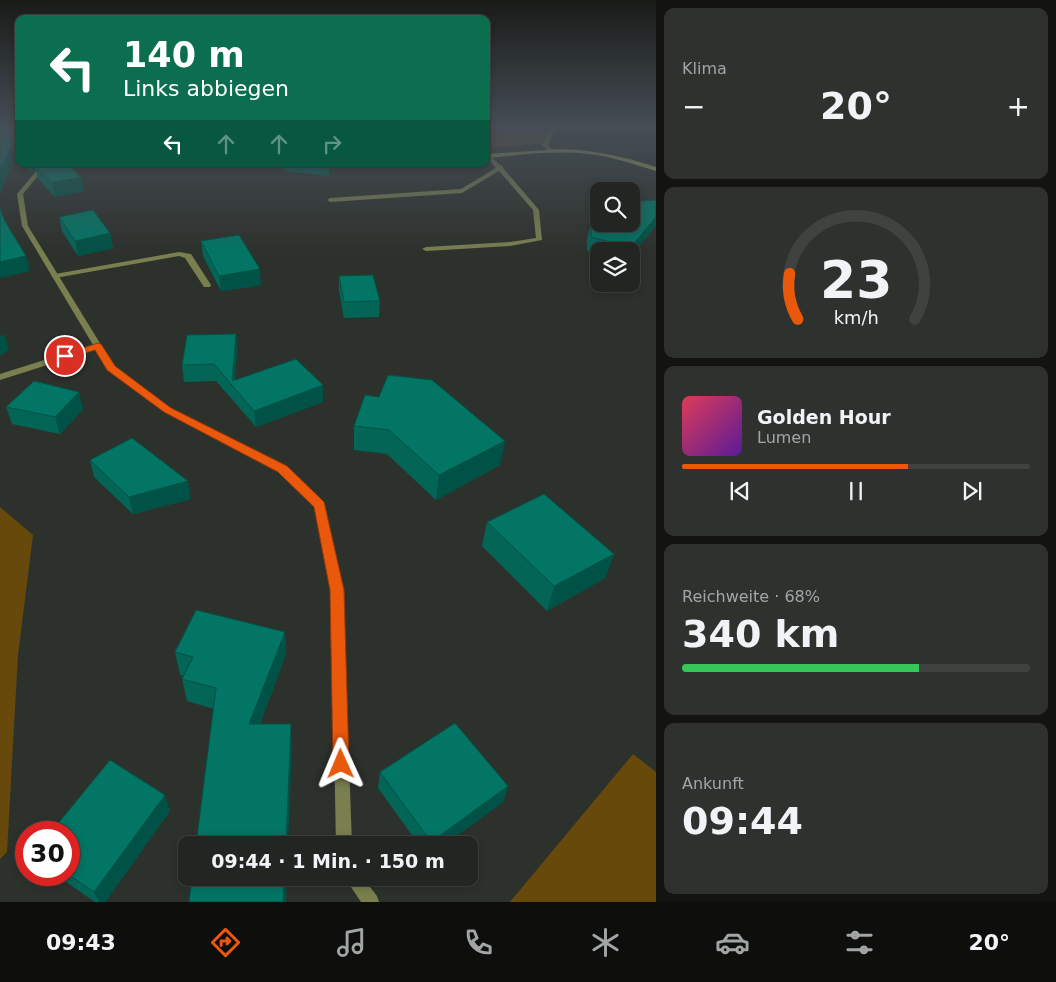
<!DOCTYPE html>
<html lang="de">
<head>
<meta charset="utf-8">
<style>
  body { margin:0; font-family:"DejaVu Sans",sans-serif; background:#2e312e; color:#f1f3f6; height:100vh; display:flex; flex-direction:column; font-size:19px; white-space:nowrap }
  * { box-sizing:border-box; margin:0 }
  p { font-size:16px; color:#a2a5a5 }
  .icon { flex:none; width:28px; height:28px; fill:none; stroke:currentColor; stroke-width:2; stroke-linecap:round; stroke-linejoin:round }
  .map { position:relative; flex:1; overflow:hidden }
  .details { display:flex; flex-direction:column; gap:8px; padding:8px; background:#131412; width:400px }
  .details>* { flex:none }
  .guide { position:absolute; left:15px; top:15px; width:475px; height:152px; border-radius:10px; box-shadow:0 2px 8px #0003,0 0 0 1px #3f423f; background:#0b6e4f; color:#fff; overflow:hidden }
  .fabs { position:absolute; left:590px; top:182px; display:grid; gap:10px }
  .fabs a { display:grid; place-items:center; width:50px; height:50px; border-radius:10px; background:#222521; box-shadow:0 2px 8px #0003,0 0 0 1px #3f423f; font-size:25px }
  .speed { position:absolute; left:15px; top:821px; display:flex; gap:10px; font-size:25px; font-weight:700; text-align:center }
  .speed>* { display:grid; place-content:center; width:65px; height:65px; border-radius:50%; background:#222521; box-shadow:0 2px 8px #0003,0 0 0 1px #3f423f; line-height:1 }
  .speed .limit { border:8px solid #d22; background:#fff; color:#111 }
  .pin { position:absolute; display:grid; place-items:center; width:42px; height:42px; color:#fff; margin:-21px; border:2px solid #fff; border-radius:50%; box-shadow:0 1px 5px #0007 }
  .me { position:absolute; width:55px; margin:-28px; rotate:359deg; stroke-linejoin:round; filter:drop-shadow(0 0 4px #0008) }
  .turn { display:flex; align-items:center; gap:18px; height:105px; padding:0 25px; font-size:22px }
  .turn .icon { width:65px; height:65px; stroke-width:2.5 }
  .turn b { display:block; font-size:35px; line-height:42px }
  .lanes { display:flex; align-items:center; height:48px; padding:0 25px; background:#0003; justify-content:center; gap:25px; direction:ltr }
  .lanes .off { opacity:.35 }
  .big { font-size:38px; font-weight:800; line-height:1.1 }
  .details .tile { flex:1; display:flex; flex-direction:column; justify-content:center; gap:8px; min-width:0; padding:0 18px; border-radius:10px; background:#2e312e }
  .details .dial { align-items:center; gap:0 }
  .dial svg { height:130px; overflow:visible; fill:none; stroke:#3f423f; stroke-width:7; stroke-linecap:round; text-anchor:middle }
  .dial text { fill:#f1f3f6; stroke:none }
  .song { display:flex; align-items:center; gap:15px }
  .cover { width:60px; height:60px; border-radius:8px; background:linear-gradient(135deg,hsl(350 70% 55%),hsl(270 70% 35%)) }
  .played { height:5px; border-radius:2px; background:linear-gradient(90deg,#ea580c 65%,#3f423f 65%) }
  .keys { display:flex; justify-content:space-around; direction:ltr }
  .heat { display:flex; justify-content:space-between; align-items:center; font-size:28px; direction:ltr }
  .charge { height:8px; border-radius:4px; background:linear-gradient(90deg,#34c759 68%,#3f423f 0) }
  .trip { position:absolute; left:178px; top:836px; width:300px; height:50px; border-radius:10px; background:#222521; box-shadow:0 2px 8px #0003,0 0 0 1px #3f423f; font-weight:800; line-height:50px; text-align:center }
  .tabs { display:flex; height:80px; justify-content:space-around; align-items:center; background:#0e0f0d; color:#a2a5a5 }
  .tabs .icon { width:35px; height:35px }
  .tabs .current { color:#ea580c }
  .tabs b { font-size:22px; color:#f1f3f6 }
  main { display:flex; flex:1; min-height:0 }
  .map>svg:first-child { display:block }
</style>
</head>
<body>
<main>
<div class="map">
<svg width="656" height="902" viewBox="0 0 656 902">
  <rect width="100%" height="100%" fill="#2d312c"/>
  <!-- green -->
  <g fill="#66490b">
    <path d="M486,128H555L550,143L486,147Z"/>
    <path d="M0,507L33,535L18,655L7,852L0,859Z"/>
    <path d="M633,754L656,772V902H510Z"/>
  </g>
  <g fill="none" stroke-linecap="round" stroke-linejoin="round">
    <!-- lane -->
    <g fill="#7a7f4f" fill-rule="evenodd">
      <path d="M179,252L191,254L211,285L210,287H204L185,258L179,256L55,278L51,276L55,274Z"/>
      <path d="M98,343L101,344V348L0,380V374Z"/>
    </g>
    <!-- street -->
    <g fill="#7a7f4f" fill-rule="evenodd">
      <path d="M549,128H555L548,145L553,151L550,153L542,145Z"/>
      <path d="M489,154L500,165L503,166V168L539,210L542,240L510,246L426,251L422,249L426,247L510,242L536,238L533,210L499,171L462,193L330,202L327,200L330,198L461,189L496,168L486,156Z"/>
      <path d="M42,164H48L23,194L28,226L114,366L170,408L286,467L325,505L343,590L352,845H336L331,590L315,506L278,471L164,412L108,370L22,226L17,194Z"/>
      <path d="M345,878H363L377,896L379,902H361Z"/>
    </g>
    <!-- secondary -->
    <path fill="#a5ac5c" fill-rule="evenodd" d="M562,149C595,150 625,157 656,167V171C633,164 611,156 588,154C554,150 520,155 486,158V154Z"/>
  </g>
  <!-- wall -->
  <g fill="#026556">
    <path d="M0,128H19V158L16,155Z"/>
    <path d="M24,164H85H68L84,191L55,197L38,179L36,169L32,173Z"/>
    <path d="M283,164H329V176L283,171Z"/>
    <path d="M59,217L110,233L113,248L78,256L62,231Z"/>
    <path d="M591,224H631V251H599V254L587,251V239Z"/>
    <path d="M201,241L261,285L221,291L203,256Z"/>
    <path d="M339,276L380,301L379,317L344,318L339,291Z"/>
    <path d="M236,334L237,350L235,380L323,385V402L256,427L216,381L184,382L182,365Z"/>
    <path d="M365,395L500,465L436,500L387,454L354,450V426Z"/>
    <path d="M6,407L83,409L60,434L12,424Z"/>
    <path d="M90,460L191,499L133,514L94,477Z"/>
    <path d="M487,522L614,554L605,578L547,611L482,546Z"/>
    <path d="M285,632L286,654L260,724L292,746L214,709L187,701L182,679L184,676L180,675L175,652Z"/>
    <path d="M380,772L508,786L503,802L444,845H419L378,788Z"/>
    <path d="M170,811L105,902H95L56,875H69Z"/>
  </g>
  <!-- shaded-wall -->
  <g fill="#015246">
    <path d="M13,142L16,155L0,194V171Z"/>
    <path d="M30,164H40L35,165L36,169L32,173Z"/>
    <path d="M81,177L84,191L55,197L52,183Z"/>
    <path d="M656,217V226L631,256V251H630L631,247Z"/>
    <path d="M110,233L113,248L78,256L75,241Z"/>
    <path d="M26,256L30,271L0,278V262Z"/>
    <path d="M260,269L261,285L221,291L219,276Z"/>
    <path d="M4,334L9,350L0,356V336Z"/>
    <path d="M236,334L237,350L234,388L232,381Z"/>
    <path d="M323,385V402L256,427L254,411Z"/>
    <path d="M79,392L83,409L60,434L55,417Z"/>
    <path d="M505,441L500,465L436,500L439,475Z"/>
    <path d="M188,481L191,499L133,514L129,497Z"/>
    <path d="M614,554L605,578L547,611L554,586Z"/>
    <path d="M285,632L286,654L252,746L249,724Z"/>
    <path d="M291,724L292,746L288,845H286Z"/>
    <path d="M508,786L503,802L444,845H430L431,842Z"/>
    <path d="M165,795L170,811L105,902H99L94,892Z"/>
    <path d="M284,878H287L286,902H283Z"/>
  </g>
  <!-- building -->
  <g fill="#027564" stroke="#015246">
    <path d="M0,128H19V149L13,142L0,171Z"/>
    <path d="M36,164H68L81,177L52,183L35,165Z"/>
    <path d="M656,200V217L631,247L591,237V224L599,216V224H631V202Z"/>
    <path d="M0,208L5,221L26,256L0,262Z"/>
    <path d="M93,210L110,233L75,241L59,217Z"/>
    <path d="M239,235L260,269L219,276L201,241Z"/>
    <path d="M373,275L380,301L344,302L339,276Z"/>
    <path d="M236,334L232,381L296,359L323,385L254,411L214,364L182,365L187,335Z"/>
    <path d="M388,375L432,380L505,441L439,475L389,430L354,426L365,395L379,397Z"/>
    <path d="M34,381L79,392L55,417L6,407Z"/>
    <path d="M132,438L188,481L129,497L90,460Z"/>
    <path d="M544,494L614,554L554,586L487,522Z"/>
    <path d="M196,610L285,632L249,724H291L286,845H196L216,688L182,679L193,657L175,652Z"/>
    <path d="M455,723L508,786L431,842L380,772Z"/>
    <path d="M110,760L165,795L94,892L69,875V832H51Z"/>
    <path d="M192,878H284L283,902H189Z"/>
  </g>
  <!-- sky -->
  <linearGradient id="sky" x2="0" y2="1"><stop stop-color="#191b18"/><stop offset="0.5" stop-color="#464e56"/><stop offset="1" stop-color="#464e56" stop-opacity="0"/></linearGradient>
  <rect width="656" height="254" fill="url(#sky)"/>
  <!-- route -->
  <path fill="#ea580c" stroke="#983908" d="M98,343L101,344L115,366L171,408L287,466L324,502L344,590L349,764L347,769L341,771L335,769L333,764L330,590L314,507L278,472L164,412L107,370L95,350L65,359L60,356Z"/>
</svg>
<div class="fabs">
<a><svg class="icon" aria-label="search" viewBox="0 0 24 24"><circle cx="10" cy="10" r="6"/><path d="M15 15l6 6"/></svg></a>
<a><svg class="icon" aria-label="layers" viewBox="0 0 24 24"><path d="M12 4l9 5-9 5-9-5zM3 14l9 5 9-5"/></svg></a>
</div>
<div class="speed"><div class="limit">30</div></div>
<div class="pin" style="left:65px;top:356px;background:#d93025"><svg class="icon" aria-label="arrive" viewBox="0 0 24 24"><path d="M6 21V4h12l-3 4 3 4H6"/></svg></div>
<svg class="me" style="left:341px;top:764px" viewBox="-20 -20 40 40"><path d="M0-17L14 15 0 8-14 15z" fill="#ea580c" stroke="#fff" stroke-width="4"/></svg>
<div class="trip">09:44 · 1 Min. · 150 m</div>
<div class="guide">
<div class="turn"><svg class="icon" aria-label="left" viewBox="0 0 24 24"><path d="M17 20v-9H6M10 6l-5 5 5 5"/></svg><div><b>140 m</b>Links abbiegen</div></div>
<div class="lanes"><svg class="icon" aria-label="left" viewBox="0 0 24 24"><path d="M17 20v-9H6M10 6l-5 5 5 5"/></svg><svg class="icon off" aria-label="ahead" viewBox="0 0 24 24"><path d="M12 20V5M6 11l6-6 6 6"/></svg><svg class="icon off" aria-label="ahead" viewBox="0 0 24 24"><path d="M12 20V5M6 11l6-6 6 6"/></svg><svg class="icon off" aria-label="right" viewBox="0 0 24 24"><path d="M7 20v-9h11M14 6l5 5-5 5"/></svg></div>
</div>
</div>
<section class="details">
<div class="tile"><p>Klima</p>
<div class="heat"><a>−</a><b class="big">20°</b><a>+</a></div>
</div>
<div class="tile dial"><svg viewBox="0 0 100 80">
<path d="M14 69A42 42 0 1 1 86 69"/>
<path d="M14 69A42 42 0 0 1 9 41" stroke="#ea580c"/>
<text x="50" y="56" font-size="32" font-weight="700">23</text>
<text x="50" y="72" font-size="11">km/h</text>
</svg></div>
<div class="tile">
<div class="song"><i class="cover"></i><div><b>Golden Hour</b><p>Lumen</p></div></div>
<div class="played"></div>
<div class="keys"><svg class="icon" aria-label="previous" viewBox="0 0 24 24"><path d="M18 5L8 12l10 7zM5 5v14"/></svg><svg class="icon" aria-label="pause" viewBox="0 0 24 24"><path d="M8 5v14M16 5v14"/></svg><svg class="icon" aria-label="next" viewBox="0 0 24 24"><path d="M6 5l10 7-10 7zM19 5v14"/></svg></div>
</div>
<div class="tile"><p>Reichweite · 68%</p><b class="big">340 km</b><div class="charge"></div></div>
<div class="tile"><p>Ankunft</p><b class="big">09:44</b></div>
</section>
</main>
<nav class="tabs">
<b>09:43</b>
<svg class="icon current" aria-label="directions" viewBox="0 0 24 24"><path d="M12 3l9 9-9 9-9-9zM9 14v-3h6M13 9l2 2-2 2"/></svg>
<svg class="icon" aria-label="music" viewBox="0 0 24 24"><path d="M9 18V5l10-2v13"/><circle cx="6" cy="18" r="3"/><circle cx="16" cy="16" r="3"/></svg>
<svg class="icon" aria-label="phone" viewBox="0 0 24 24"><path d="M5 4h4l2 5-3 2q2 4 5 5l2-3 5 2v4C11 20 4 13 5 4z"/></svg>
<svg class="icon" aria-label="climate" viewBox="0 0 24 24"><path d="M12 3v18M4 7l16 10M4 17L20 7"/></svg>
<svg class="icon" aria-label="car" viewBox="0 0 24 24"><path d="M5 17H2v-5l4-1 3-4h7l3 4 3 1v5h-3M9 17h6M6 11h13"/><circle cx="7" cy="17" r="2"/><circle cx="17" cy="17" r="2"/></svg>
<svg class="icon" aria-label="filters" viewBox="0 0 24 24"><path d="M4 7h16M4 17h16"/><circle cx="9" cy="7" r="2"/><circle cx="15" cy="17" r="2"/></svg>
<b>20°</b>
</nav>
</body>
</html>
